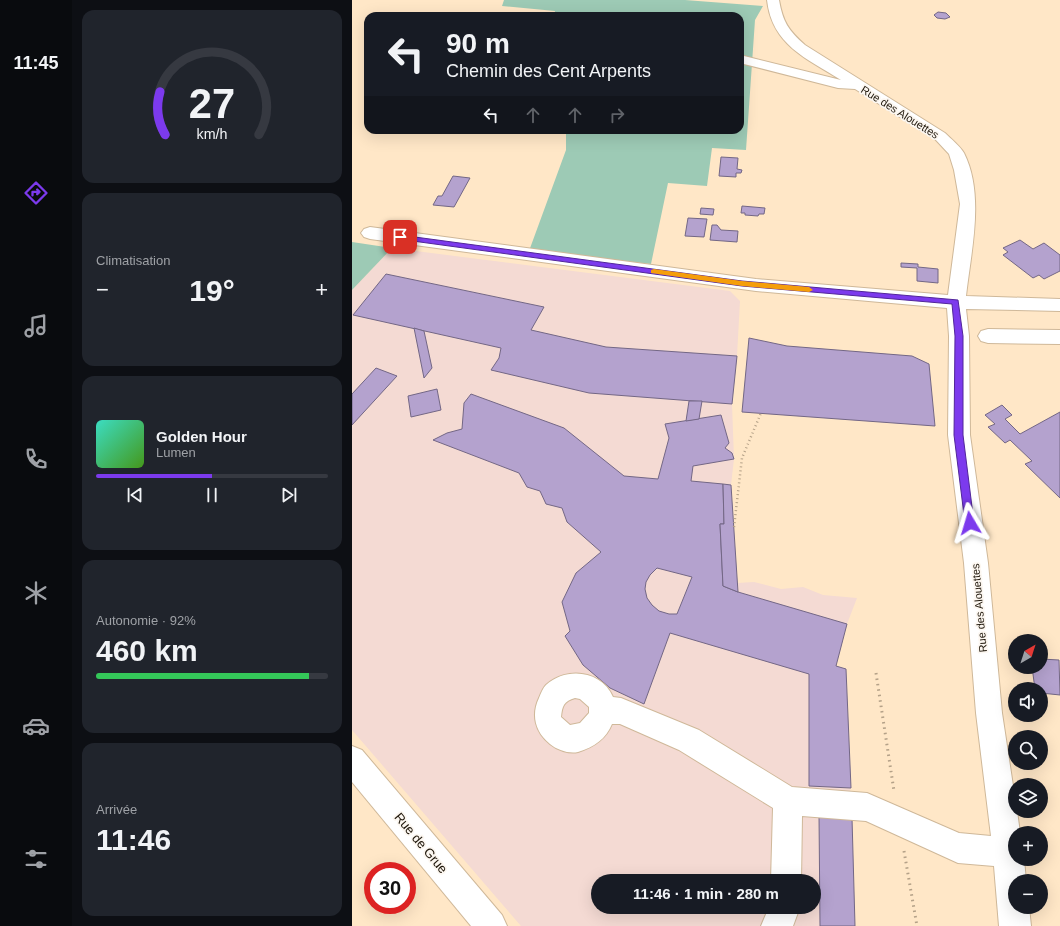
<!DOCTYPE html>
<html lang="fr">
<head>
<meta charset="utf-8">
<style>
  body { margin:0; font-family:Helvetica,sans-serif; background:#20242c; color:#f1f3f6; height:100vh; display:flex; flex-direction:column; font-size:15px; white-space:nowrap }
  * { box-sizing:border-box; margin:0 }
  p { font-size:13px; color:#9ea1a6 }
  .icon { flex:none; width:22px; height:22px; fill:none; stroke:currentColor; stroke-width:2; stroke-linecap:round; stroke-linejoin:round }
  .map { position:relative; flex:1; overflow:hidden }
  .panel { display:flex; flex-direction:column; gap:10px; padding:10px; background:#0d0f14; width:280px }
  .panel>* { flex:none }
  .top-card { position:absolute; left:12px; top:12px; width:380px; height:122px; border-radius:12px; box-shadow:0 4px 16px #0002; background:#171b24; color:#f1f3f6; overflow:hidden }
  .needle { width:26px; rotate:39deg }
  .buttons { position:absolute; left:656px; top:634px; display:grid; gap:8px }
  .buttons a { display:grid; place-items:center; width:40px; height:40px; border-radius:50%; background:#171b24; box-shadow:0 4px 16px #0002; font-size:20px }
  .speed { position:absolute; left:12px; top:862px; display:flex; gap:8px; font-size:20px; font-weight:700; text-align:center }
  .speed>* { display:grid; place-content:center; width:52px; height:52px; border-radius:50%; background:#171b24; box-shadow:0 4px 16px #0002; line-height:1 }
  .speed .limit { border:6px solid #d22; background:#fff; color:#111 }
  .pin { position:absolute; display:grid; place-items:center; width:34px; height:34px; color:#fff; margin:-17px; border-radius:8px; box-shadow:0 2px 6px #0006 }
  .me { position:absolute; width:44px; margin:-22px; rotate:353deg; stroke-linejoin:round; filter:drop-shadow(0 0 3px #0008) }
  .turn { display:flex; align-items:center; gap:14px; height:84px; padding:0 16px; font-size:18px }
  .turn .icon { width:52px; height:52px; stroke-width:2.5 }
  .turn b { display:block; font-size:28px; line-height:34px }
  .lanes { display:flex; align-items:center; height:38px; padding:0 16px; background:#0003; justify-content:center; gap:20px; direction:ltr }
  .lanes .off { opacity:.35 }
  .big { font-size:30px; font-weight:700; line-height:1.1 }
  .panel .tile { flex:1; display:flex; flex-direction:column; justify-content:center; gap:6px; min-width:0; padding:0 14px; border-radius:12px; background:#20242c }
  .panel .dial { align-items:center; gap:0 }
  .dial svg { height:104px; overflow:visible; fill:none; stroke:#363941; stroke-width:7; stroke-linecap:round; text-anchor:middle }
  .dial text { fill:#f1f3f6; stroke:none }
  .song { display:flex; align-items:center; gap:12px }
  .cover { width:48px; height:48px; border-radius:6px; background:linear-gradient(135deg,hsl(170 70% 55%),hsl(100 70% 35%)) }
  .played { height:4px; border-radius:2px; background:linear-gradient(90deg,#7c3aed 50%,#363941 50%) }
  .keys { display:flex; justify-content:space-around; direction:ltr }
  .heat { display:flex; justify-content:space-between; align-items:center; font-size:22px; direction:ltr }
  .charge { height:6px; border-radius:3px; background:linear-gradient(90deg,#34c759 92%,#363941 0) }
  .trip { position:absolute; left:239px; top:874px; width:230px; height:40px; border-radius:20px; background:#171b24; box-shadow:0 4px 16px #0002; font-weight:700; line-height:40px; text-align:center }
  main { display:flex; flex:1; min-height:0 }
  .dock { display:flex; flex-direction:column; width:72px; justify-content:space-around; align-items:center; background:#090b0e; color:#9ea1a6 }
  .dock .icon { width:28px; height:28px }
  .dock .on { color:#7c3aed }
  .dock b { font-size:18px; color:#f1f3f6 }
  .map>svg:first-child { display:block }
</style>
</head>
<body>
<main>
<nav class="dock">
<b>11:45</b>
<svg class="icon on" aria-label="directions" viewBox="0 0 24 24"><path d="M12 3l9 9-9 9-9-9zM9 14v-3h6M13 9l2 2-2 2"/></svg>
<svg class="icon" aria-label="music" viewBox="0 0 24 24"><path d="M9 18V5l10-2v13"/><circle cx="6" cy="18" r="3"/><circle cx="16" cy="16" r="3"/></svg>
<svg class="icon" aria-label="phone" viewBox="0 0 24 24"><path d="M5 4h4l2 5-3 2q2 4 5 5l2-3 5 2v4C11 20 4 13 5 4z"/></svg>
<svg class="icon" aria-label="climate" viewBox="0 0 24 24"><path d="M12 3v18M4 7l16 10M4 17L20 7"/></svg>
<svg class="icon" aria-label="car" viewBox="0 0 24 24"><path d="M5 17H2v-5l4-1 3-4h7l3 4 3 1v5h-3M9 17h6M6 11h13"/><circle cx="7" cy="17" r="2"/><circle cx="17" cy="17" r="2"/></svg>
<svg class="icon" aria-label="filters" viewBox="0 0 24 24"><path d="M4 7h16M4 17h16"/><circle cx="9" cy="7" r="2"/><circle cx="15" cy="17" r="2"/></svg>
</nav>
<section class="panel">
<div class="tile dial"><svg viewBox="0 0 100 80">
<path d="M14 69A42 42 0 1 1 86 69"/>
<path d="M14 69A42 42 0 0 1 10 36" stroke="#7c3aed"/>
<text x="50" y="56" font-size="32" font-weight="700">27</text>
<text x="50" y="72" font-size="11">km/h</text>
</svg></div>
<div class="tile"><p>Climatisation</p>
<div class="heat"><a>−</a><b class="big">19°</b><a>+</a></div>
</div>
<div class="tile">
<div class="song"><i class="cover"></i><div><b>Golden Hour</b><p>Lumen</p></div></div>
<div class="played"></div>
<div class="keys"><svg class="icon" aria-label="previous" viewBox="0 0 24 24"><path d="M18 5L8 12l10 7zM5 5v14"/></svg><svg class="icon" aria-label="pause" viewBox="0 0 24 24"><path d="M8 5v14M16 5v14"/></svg><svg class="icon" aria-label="next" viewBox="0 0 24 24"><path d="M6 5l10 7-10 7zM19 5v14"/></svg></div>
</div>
<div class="tile"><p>Autonomie · 92%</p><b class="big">460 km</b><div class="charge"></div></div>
<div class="tile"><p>Arrivée</p><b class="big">11:46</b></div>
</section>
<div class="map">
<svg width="708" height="926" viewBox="0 0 708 926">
  <rect width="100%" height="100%" fill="#ffe7c7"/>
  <!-- education -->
  <path fill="#f4dad3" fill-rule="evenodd" d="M40,248L378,291L388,301L385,356L380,404L382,459L379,485L385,583L402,582L429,589L451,587L471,595L505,598L495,624L484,666L494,669L503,926H169L0,730V290ZM246,881H462V907H246Z"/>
  <!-- green -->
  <g fill="#9dcab5">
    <path d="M152,0H333L411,6L403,20L394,150L360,148L355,186L316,183L299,264L177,251L214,150V130H388V16H202L203,11L150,6Z"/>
    <path d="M0,242L40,248L0,290Z"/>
  </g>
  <!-- building -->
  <g fill="#b4a2ce" stroke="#736785" fill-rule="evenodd">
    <path d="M586,12L594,13L598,17L593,19L585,18L582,15Z"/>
    <path d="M369,157L386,158L385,169L390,170L389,173H384V177L367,176Z"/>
    <path d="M101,176L118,178L102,207L81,205L86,196H90Z"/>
    <path d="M390,206L413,208L412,214H407L406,216L393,215V213H389Z"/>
    <path d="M349,208L362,209L361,215L348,214Z"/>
    <path d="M336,218L355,219L352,237L333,236Z"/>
    <path d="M360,225H365L369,230L386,231L385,242L358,240Z"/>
    <path d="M668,240L681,249L692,243L708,255V271L692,279L687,275L681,278L651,255L656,252L651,248Z"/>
    <path d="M549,263L566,264V267L586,269V283L565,281V268L549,267Z"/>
    <path d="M34,274L192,307L179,330L254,347L385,356L380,404L237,393L139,370L147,358L149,348L1,315Z"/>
    <path d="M62,328L72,331L80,368L72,378Z"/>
    <path d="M397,338L435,346L560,356L577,364L583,426L390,412Z"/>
    <path d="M24,368L45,376L0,425V394Z"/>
    <path d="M85,389L89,410L59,417L56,396Z"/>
    <path d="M119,394L212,428L272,476L306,479L317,438L313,424L369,415L377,443L373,448L380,453L382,459L341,466L339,481L371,484L372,524H368L371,586L386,592L495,624L484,666L494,669L499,788L457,786V674L318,633L292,704L258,688L231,665L213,636L218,631L210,602L224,573L249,552L215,522L210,508L194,504L188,491L175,487L167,473L81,440L95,433L110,429L112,403ZM305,568L340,577L325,614H317L307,611L300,605L295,598L293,589L294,582L298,575Z"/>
    <path d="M337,401H350L347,419L334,421Z"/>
    <path d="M650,405L660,415L653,419L668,434L708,412V498L673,464L680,461L658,440L653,443L636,427L643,424L633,415Z"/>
    <path d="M371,484L379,485L386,592L371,586L368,524H372Z"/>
    <path d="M689,659L707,660L708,695L689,693V689H683L680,667H689Z"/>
    <path d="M467,815L500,818L503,926H468Z"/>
  </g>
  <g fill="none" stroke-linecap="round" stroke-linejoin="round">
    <defs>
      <g id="minor">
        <path d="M415,0H427C431,22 436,30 453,45L593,133C599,139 608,146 612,153C633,195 619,251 614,296L708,299V311L614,309L617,336L618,435L636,563L650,713L663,799V811H665L668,833H663V859H672L674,881H663V907H677L679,926H647L642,866L606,863L514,821L450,816L449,881H419L421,808L327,750L268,724H260C254,739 242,747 226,752C217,754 205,750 198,744C183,732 179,715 187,698C189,693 191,688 194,685C215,666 250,671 261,697L269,698L347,730L440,787L515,793L607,833L639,836L624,713L612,563L596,435L597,336L595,308L404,291L18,239L12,237L9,233L12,229L18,227L404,279L596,295L608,204L602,170L597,154L583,139L503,89L486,88L388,63V55L489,80C454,58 420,45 415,0ZM223,698L228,699L237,707V713L228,723L218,725L209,717C210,706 212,701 223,698Z"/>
        <path d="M636,329L708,330V344L636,343L629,341L626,336L629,331Z"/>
        <path d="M0,746L10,750L150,915L155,926H119L0,782Z"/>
        <path d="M417,907H448L441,926H409Z"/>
      </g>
    </defs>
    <!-- minor casing -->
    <use href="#minor" stroke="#cfb899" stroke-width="2"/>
    <!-- path-far1 -->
    <path stroke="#b4a188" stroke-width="2.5" stroke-dasharray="1 3" stroke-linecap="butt" d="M382,527L390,458L409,413"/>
    <!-- path -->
    <g stroke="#b4a188" stroke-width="3" stroke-dasharray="1.5 4" stroke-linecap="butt">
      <path d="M524,673L542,791"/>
      <path d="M552,851L565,926"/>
    </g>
    <!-- minor -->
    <use href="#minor" fill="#fff" fill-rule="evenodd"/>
  </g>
  <!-- route -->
  <path fill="#7c3aed" stroke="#51269a" d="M48,235L390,281L606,300L611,336V435L622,523L621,526H614L613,523L602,435L603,336L600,304L390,286L46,239V236Z"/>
  <!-- slow -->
  <path fill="#f59e0b" d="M302,269L390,281L457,287L461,290L457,292L390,286L299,273V270Z"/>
  <g text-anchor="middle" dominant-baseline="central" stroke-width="3.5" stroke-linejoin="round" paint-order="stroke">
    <!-- street labels -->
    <g font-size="11" fill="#1f170b" stroke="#fcf7f1">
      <text transform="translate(548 112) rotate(32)">Rue des Alouettes</text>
      <text transform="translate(627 608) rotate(-95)">Rue des Alouettes</text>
    </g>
    <!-- near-street labels -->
    <g font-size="13" fill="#1f170b" stroke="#fcf7f1">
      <text transform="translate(69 843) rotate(50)">Rue de Grue</text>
    </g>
  </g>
</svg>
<div class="buttons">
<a><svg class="needle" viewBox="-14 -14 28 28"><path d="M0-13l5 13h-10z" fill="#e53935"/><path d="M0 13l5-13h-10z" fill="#9ea1a6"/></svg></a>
<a><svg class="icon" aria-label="sound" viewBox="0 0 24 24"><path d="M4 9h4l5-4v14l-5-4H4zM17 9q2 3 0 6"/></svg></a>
<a><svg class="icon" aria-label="search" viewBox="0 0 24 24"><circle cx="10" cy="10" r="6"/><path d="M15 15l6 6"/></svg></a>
<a><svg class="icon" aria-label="layers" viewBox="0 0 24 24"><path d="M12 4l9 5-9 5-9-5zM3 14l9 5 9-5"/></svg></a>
<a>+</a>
<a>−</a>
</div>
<div class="speed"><div class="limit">30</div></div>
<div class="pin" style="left:48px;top:237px;background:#d93025"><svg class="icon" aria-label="arrive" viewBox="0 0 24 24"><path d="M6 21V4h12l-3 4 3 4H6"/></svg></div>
<svg class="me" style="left:618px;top:523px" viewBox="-20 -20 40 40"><path d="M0-17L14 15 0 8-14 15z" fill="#7c3aed" stroke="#fff" stroke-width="4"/></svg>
<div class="trip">11:46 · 1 min · 280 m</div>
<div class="top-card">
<div class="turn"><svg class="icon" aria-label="left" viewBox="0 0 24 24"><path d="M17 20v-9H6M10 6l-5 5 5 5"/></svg><div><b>90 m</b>Chemin des Cent Arpents</div></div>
<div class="lanes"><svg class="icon" aria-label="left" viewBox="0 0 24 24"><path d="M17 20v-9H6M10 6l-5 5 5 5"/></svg><svg class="icon off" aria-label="ahead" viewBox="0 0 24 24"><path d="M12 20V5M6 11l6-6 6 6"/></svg><svg class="icon off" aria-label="ahead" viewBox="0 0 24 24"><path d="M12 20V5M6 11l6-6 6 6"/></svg><svg class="icon off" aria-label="right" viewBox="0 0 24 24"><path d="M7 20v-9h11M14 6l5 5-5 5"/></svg></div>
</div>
</div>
</main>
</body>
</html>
